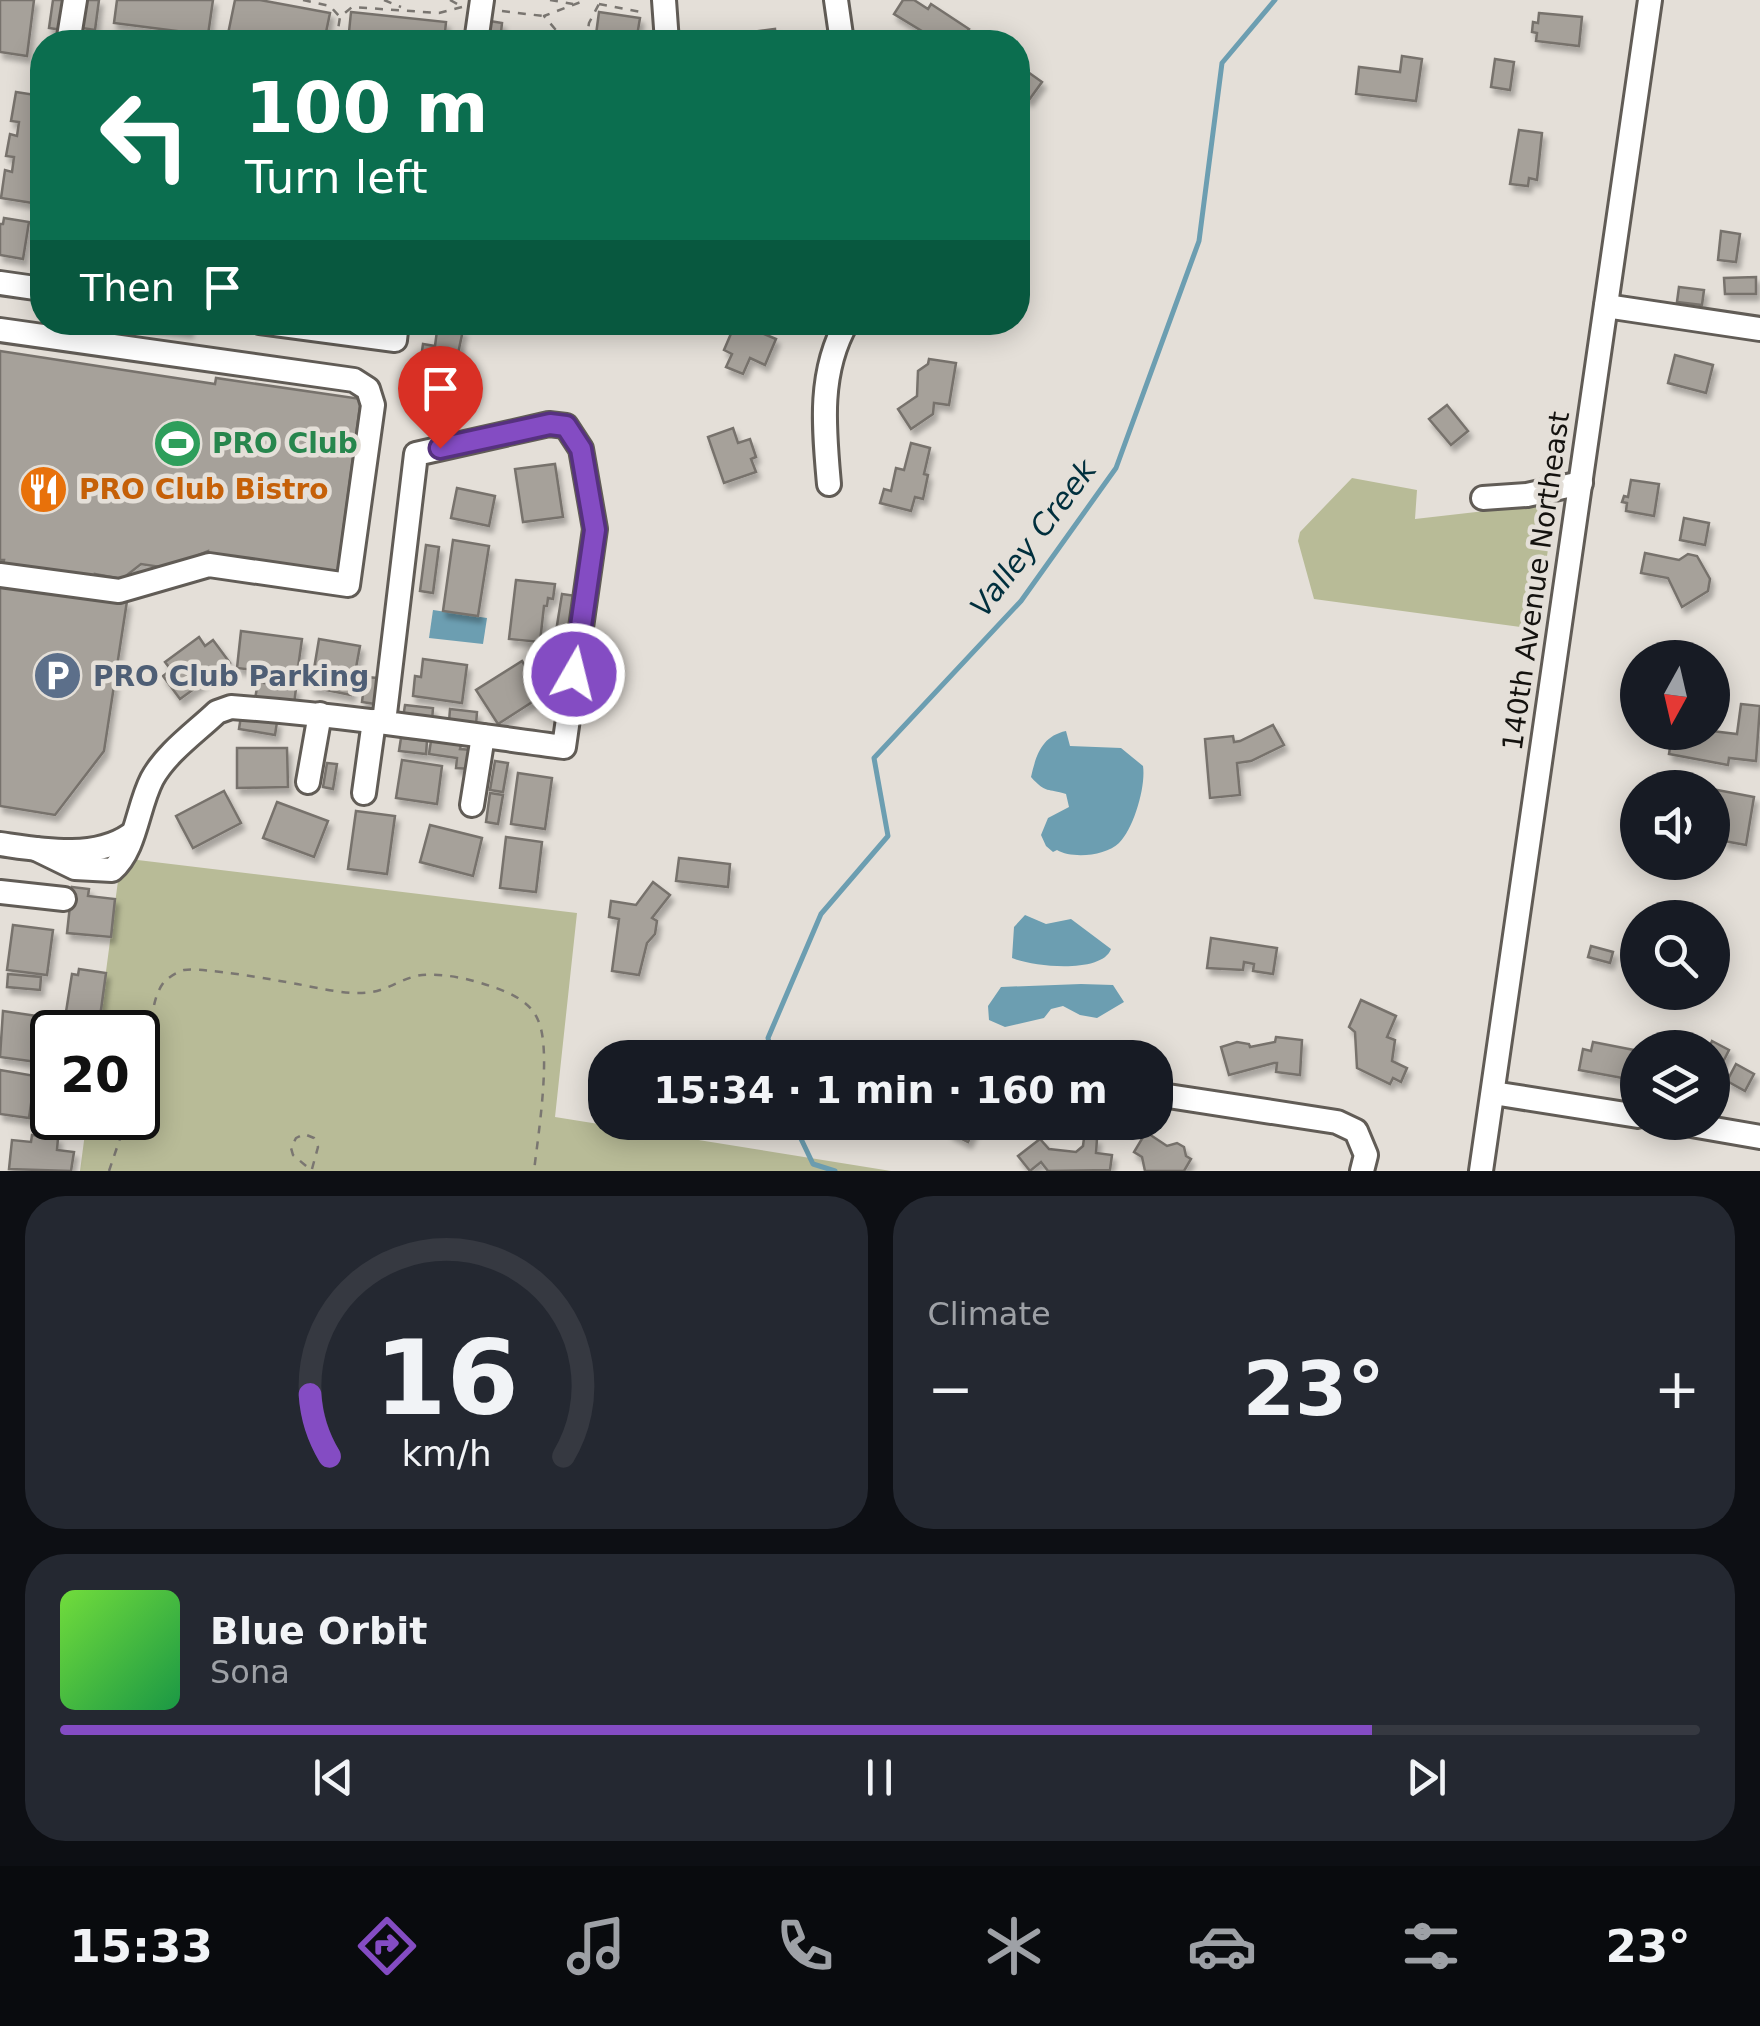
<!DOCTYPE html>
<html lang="en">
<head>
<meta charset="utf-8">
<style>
  body { margin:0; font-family:"DejaVu Sans",sans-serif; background:#242831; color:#f1f3f6; height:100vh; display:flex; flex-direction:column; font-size:38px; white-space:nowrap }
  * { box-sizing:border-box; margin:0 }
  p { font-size:32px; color:#9ea1a6 }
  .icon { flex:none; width:55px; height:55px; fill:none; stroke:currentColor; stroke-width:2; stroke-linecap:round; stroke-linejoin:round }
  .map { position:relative; height:1171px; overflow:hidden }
  .sheet { display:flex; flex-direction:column; gap:25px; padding:25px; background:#0d0f14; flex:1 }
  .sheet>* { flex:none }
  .top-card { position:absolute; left:30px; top:30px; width:1000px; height:305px; border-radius:40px; box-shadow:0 5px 25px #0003; background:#0b6e4f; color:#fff; overflow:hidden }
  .needle { width:65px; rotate:188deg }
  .tools { position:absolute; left:1620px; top:640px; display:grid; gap:20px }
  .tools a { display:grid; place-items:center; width:110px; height:110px; border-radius:50%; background:#171b24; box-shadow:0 5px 25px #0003; font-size:50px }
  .speed { position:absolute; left:30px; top:1010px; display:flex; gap:20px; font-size:50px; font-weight:700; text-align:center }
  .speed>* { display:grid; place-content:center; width:130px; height:130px; border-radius:50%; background:#171b24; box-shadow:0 5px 25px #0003; line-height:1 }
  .speed .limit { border:5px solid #111; border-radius:15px; background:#fff; color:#111 }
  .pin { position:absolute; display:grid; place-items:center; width:85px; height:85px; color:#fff; margin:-102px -42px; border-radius:50% 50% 50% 0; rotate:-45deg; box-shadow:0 0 10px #0007 }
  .pin .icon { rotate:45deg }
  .me { position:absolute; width:110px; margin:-55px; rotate:8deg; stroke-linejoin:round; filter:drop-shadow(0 0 8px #0008) }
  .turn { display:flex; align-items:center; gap:35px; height:210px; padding:0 50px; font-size:45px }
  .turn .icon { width:130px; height:130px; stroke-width:2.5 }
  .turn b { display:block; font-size:70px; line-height:85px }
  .then { display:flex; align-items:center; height:95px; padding:0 50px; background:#0003; gap:20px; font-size:38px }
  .big { font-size:75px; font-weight:700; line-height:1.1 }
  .sheet .widget { flex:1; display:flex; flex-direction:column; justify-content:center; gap:15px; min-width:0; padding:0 35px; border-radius:40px; background:#242831 }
  .sheet .dial { align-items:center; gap:0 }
  .dial svg { height:260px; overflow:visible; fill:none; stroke:#363941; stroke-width:7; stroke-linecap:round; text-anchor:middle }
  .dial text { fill:#f1f3f6; stroke:none }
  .song { display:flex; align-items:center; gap:30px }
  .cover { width:120px; height:120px; border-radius:15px; background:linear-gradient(135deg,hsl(100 70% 55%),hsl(140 70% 35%)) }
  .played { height:10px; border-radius:5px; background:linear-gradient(90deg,#844cc3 80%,#363941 80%) }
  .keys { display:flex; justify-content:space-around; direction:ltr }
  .heat { display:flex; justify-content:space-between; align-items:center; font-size:55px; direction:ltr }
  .sheet .tiles { flex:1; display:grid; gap:25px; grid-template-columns:1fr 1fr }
  .widget:last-child { grid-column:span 2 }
  .trip { position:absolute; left:588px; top:1040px; width:585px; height:100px; border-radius:40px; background:#171b24; box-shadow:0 5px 25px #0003; font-weight:700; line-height:100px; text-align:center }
  .dock { display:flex; height:160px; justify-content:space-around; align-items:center; background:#090b0e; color:#9ea1a6 }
  .dock .icon { width:70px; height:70px }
  .dock .current { color:#844cc3 }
  .dock b { font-size:45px; color:#f1f3f6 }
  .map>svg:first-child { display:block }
</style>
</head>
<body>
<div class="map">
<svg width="1760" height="1171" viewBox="0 0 1760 1171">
  <defs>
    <filter id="shadow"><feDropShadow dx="3.5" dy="6" stdDeviation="2.5" flood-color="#0004"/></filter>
  </defs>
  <rect width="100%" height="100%" fill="#e4dfd8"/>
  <!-- green -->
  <g fill="#b8bb97">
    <path d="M1352,478L1417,490L1415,519L1555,503L1536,629L1314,599L1298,541L1300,532Z"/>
    <path d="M121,858L577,913L555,1117L891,1171H80L87,1118H138V1032H98Z"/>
  </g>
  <!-- water -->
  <g fill="#6c9eb1">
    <path d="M433,610L487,618L483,644L429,638Z"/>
    <path d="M1066,731L1070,746L1121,748L1143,766C1146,786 1134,828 1119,843C1106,856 1072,859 1057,850L1053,852L1046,846L1041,835L1048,818L1069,807L1066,794C1048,788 1046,794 1031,777C1036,755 1042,736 1066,731Z"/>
    <path d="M1025,915L1046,924L1071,919L1111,949C1102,974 1033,967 1012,958L1014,927Z"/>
    <path d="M1081,984L1113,985L1124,1002L1097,1018L1080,1015L1063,1006L1051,1009L1044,1018L1005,1027L989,1020L988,1006L1001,987Z"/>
  </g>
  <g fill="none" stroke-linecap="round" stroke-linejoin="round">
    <!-- stream -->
    <g stroke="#6c9eb1" stroke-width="5">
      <path d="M773,1058L768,1038L821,914L888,836L874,758L1021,601L1116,468L1199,241L1222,63L1275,0"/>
      <path d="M793,1122L813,1164L835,1171"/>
    </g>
  </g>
  <!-- building -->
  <g fill="#a6a19a" stroke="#77726c" stroke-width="2.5" filter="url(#shadow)">
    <path d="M0,0H34L27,56L0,52Z"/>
    <path d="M53,0H66L62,30L49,28Z"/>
    <path d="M86,0H99L95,30L82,28Z"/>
    <path d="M117,0H213L208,35L114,23Z"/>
    <path d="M235,0H260L330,13L324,42H271L228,34Z"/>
    <path d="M903,0H914L928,9L931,4L969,29L960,42H940L894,14Z"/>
    <path d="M351,12L446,22L444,42H348Z"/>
    <path d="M599,12L640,18L636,42H595Z"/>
    <path d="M1539,13L1582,17L1579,46L1536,41L1537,33L1532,32L1533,22L1538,23Z"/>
    <path d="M490,21L502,23L500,42H487Z"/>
    <path d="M775,29L776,42H752L751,32Z"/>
    <path d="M1402,56L1422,59L1416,101L1356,94L1359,67L1400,72Z"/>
    <path d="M1495,59L1514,62L1510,90L1491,87Z"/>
    <path d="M1018,65L1042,82L1029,100L1018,92Z"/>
    <path d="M16,92L42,96V181L39,204L1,198L5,170L12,172L14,157L6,156L10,134L17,136L19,122L11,121Z"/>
    <path d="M1519,130L1542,133L1537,180L1529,178L1528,186L1510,184Z"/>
    <path d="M4,218L29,222L23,259L0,255V224H3Z"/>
    <path d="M1721,231L1740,234L1736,262L1718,260Z"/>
    <path d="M1756,277V294H1725L1724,278Z"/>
    <path d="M1679,287L1704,290L1702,305L1677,302Z"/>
    <path d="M144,322H190L189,331L144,326Z"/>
    <path d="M736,322L776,339L765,365L750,358L743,374L726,367L732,354L724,350Z"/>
    <path d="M438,323H445L444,328L463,330L456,363L462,364L461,370L433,367L435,353L422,351L423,344L435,346Z"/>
    <path d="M0,351L215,384L216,378L361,399L337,576L208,558V551L167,568L141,564L122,579L95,574V580L3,566L4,560H0Z"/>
    <path d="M1675,355L1713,365L1706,393L1668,383Z"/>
    <path d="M929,359L956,363L949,405L934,403L933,414L911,429L898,409L917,396L918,371L928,364Z"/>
    <path d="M1447,405L1468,431L1451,445L1429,419Z"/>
    <path d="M733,428L738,443L750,439L756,457L751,459L756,472L724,483L708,437Z"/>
    <path d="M911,443L930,448L924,474L928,475L923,499L915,497L911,511L880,503L884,489L891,491L896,468L904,470Z"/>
    <path d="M555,464L563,517L523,522L515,469Z"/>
    <path d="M1631,480L1659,484L1654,516L1626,511L1627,503L1622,502L1624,496L1628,497Z"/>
    <path d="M457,488L495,496L489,526L451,518Z"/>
    <path d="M1684,518L1709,523L1705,545L1680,540Z"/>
    <path d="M453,540L489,546L478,616L443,611Z"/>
    <path d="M426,545L439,547L433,593L420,591Z"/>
    <path d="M1645,553L1679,560L1688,554L1697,556L1710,579L1708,591L1682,607L1668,578L1641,573Z"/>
    <path d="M516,580L555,584L553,599L548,598L547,606H544L540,642L509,639Z"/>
    <path d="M0,584L127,601L104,751L55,815L0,806Z"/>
    <path d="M562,594L576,596L565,665L551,663Z"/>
    <path d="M241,631L302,639L297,675L237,668Z"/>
    <path d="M199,637L205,646L213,640L230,663L180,699L163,676L171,670L165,662Z"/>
    <path d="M319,639L360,646L351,695L311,687Z"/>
    <path d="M423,659L467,665L462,703L413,696L415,676L421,677Z"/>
    <path d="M522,661L543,695L498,724L476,690Z"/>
    <path d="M365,677L378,678L375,704L362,702Z"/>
    <path d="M258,682L296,688L294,705L255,699Z"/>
    <path d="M1741,704L1760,706L1756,761L1729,758L1728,765L1669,754L1672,735L1704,739L1705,732L1712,731L1737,734Z"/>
    <path d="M405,705L433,708L432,721L403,718Z"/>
    <path d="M450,709L477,712L476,725L449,722Z"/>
    <path d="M241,716L277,722L275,735L239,729Z"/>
    <path d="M1273,725L1284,745L1251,761L1237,763L1240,795L1210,798L1205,739L1233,736L1234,742L1240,741Z"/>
    <path d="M401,738L427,741L426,754L399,751Z"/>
    <path d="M431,741L461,745L460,749L473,750L471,769L456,768L457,758L429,754Z"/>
    <path d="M237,748H287L288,787L237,788Z"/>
    <path d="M402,760L442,766L437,804L396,798Z"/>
    <path d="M495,761L508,763L503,792L490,790Z"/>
    <path d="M327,763L337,764L333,789L323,787Z"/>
    <path d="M518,773L552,778L545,829L511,824Z"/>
    <path d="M1712,789L1754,797L1746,845L1724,841L1726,826L1712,823Z"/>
    <path d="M224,791L241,823L193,848L176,816Z"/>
    <path d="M490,793L503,795L498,824L486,822Z"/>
    <path d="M277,802L328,821L314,857L263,838Z"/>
    <path d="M356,811L395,816L387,874L348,869Z"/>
    <path d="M430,825L482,838L473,876L420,862Z"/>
    <path d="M506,837L542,842L536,892L500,888Z"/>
    <path d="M679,858L730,864L728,887L676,881Z"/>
    <path d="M653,882L670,895L652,918L657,921L655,934L647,943L639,975L612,971L619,919L609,917L611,901L636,905Z"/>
    <path d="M72,887L89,889L88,896L115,899L111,937L67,933Z"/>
    <path d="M13,925L53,930L47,975L7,970Z"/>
    <path d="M1211,938L1277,948L1273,974L1253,971L1254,964L1244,962L1243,970L1207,968Z"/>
    <path d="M1591,946L1613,952L1610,963L1588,957Z"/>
    <path d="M79,969L106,973L100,1017L66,1012L72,974L78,975Z"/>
    <path d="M8,974L41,977L40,990L7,987Z"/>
    <path d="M1361,1000L1396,1016L1387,1037L1395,1040L1392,1061L1407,1068L1401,1082L1393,1078L1390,1084L1357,1068L1355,1032L1349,1027Z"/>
    <path d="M3,1011L44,1017L37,1062L0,1057Z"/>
    <path d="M1276,1037L1302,1040L1300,1075L1276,1072L1277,1063H1274L1229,1075L1221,1047L1237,1042L1249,1044L1250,1047L1275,1042Z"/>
    <path d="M1712,1041L1729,1050L1716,1076L1712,1077V1048H1709Z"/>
    <path d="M1593,1042L1634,1050L1628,1079L1579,1070L1583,1049L1591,1051Z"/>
    <path d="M1736,1064L1754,1074L1745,1091L1727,1081Z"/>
    <path d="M0,1070L35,1076L29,1118L0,1114Z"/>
    <path d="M932,1122H978L968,1142L950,1133L948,1124L933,1128Z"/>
    <path d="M1146,1132L1167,1146L1177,1143L1184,1147L1186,1156L1191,1159L1184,1171H1145L1142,1157L1134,1152Z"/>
    <path d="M32,1135L58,1138L57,1150L74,1152L71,1171L9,1169L12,1140L31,1142Z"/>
    <path d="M1084,1138L1097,1139L1096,1153L1112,1155L1110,1170L1048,1171L1041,1162L1030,1171L1018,1156L1040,1139L1049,1149L1076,1152L1083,1146Z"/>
  </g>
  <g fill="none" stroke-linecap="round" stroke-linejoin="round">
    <defs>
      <g id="minor">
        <path d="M664,0L667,42"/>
        <path d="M836,0L842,42"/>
        <path d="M74,42L69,37L75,0"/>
        <path d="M476,42L482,0"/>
        <path d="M0,283L42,289"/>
        <path d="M1606,306L1760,329"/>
        <path d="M260,322L395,340L397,322"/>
        <path d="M0,330L354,380L368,389L373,405L348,585L209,565L119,591L0,575"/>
        <path d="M829,484C824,429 818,372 847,322"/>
        <path d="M1483,498L1527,495L1581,483"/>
        <path d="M308,782L320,714"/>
        <path d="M364,793L374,721"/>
        <path d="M472,805L483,736"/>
        <path d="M0,844C42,850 94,860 130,835"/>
        <path d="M36,849L75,868L112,870C136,849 137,808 152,779C166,753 196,732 217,712L231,707C342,715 453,732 564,747L595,529L581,449L566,426L549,424L416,454L384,722"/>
        <path d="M0,892L64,899"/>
        <path d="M1493,1093L1638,1116"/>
        <path d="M1155,1094L1337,1122L1356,1131L1366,1155L1362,1171"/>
        <path d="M1674,1122L1760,1137"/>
        <path d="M1481,1171L1650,0"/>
      </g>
    </defs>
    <!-- minor casing -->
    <use href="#minor" stroke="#615c56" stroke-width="28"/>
    <!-- path -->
    <g stroke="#7a7671" stroke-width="2.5" stroke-dasharray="8 8" stroke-linecap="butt">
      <path d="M303,0L330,6L339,16"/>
      <path d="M384,0L401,7"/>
      <path d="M450,0L461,6"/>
      <path d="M550,0L573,4"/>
      <path d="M599,4L646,13"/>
      <path d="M502,11L543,16"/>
      <path d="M336,42L340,17L352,7L439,13L462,7"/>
      <path d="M566,42L544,16L586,0"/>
      <path d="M586,42L589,23L599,4L595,0"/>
      <path d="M138,1108L151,1102L154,1095C158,1061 142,1011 164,982C169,977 177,972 184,970C202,967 275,980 297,984C319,988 350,996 372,992C390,989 404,977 422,975C443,973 470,979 490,986C509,992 530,1001 538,1020C552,1050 538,1136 534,1171"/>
      <path d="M312,1169L318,1147L314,1138L304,1134L296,1138L291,1148L293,1155L312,1171"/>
      <path d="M109,1171L127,1118"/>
    </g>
    <!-- minor -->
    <use href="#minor" stroke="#fff" stroke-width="22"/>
  </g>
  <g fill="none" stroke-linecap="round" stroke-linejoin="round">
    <defs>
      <path id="route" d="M440,448L550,424L566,426L581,449L595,530L574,674"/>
    </defs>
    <!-- route casing -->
    <use href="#route" stroke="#56317f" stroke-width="25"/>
    <!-- route -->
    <use href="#route" stroke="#844cc3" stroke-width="18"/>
  </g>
  <!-- icons -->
  <defs>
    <symbol id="stadium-disc" viewBox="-11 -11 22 22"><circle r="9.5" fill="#2e9e5b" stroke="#e4dfd8"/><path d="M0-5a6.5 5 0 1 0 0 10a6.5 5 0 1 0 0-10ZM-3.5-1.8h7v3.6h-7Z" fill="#fff"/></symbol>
    <symbol id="restaurant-disc" viewBox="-11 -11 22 22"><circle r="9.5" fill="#e8710a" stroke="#e4dfd8"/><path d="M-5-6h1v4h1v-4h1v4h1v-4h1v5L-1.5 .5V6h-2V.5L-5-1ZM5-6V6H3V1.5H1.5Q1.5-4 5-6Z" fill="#fff"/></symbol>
    <symbol id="parking-disc" viewBox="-11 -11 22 22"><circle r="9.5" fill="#5c6f8a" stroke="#e4dfd8"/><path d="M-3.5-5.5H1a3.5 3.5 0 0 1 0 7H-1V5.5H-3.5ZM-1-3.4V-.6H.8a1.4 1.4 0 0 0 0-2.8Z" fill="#fff"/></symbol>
  </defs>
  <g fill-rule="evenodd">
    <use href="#stadium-disc" x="150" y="416" width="55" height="55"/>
    <use href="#restaurant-disc" x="16" y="462" width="55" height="55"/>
    <use href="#parking-disc" x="30" y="648" width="55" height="55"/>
  </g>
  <g text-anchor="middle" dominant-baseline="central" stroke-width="9" stroke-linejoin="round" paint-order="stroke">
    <!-- leisure labels -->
    <g font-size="28" font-weight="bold" fill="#27864d" stroke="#e4dfd8" text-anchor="start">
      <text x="212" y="443">PRO Club</text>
    </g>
    <!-- food labels -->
    <g font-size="28" font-weight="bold" fill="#c56008" stroke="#e4dfd8" text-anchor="start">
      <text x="79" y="489">PRO Club Bistro</text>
    </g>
    <!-- street labels -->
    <g font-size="28" fill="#14120f" stroke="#e4dfd8">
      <text transform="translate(1536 581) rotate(-82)">140th Avenue Northeast</text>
    </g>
    <!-- service labels -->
    <g font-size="28" font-weight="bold" fill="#4e5e75" stroke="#e4dfd8" text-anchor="start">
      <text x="93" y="676">PRO Club Parking</text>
    </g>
    <!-- water labels -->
    <g font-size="30" font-style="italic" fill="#002f3d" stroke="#e4dfd8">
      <text transform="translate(1033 538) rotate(-53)">Valley Creek</text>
    </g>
  </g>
</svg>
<div class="tools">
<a><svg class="needle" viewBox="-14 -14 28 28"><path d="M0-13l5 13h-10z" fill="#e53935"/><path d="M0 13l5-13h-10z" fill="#9ea1a6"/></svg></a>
<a><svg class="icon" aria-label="sound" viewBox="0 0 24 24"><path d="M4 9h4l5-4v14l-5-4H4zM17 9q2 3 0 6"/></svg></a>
<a><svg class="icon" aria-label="search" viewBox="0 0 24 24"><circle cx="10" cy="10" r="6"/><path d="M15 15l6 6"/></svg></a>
<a><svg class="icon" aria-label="layers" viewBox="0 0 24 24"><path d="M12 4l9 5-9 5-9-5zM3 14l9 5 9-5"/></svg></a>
</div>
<div class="speed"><div class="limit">20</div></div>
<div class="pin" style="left:440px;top:448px;background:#d93025"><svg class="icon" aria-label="arrive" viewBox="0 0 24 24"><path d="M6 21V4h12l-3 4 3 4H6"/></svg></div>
<svg class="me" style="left:574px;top:674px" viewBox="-20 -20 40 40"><circle r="17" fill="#844cc3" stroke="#fff" stroke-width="3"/><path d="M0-11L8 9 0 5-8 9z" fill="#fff"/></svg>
<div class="trip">15:34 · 1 min · 160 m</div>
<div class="top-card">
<div class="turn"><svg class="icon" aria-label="left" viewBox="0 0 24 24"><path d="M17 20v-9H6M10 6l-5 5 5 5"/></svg><div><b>100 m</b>Turn left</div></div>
<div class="then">Then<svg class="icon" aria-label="arrive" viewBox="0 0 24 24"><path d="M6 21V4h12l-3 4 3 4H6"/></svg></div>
</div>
</div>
<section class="sheet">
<div class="tiles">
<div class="widget dial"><svg viewBox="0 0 100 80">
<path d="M14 69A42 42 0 1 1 86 69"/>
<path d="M14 69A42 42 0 0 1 8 50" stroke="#844cc3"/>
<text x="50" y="56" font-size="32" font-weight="700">16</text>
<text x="50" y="72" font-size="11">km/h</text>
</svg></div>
<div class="widget"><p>Climate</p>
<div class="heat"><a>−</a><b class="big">23°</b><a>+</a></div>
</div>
<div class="widget">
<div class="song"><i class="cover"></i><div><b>Blue Orbit</b><p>Sona</p></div></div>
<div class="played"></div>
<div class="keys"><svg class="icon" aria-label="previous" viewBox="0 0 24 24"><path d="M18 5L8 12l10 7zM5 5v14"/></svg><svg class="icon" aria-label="pause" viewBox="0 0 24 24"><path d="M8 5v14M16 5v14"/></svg><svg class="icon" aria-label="next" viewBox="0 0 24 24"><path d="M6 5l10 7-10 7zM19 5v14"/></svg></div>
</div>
</div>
</section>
<nav class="dock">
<b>15:33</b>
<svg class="icon current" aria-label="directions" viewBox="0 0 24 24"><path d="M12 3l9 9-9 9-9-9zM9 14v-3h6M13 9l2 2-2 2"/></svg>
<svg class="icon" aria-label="music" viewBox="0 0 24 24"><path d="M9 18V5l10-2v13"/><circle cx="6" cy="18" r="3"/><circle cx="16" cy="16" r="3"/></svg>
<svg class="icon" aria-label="phone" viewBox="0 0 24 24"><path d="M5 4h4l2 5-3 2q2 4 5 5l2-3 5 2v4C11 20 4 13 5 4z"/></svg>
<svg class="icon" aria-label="climate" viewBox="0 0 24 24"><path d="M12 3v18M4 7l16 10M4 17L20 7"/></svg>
<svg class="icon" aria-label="car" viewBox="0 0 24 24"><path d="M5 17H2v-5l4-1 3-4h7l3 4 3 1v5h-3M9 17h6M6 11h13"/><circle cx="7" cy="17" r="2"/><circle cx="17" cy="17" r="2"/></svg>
<svg class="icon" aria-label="filters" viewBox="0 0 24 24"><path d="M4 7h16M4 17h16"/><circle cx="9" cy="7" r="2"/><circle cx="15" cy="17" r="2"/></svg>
<b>23°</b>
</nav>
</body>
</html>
